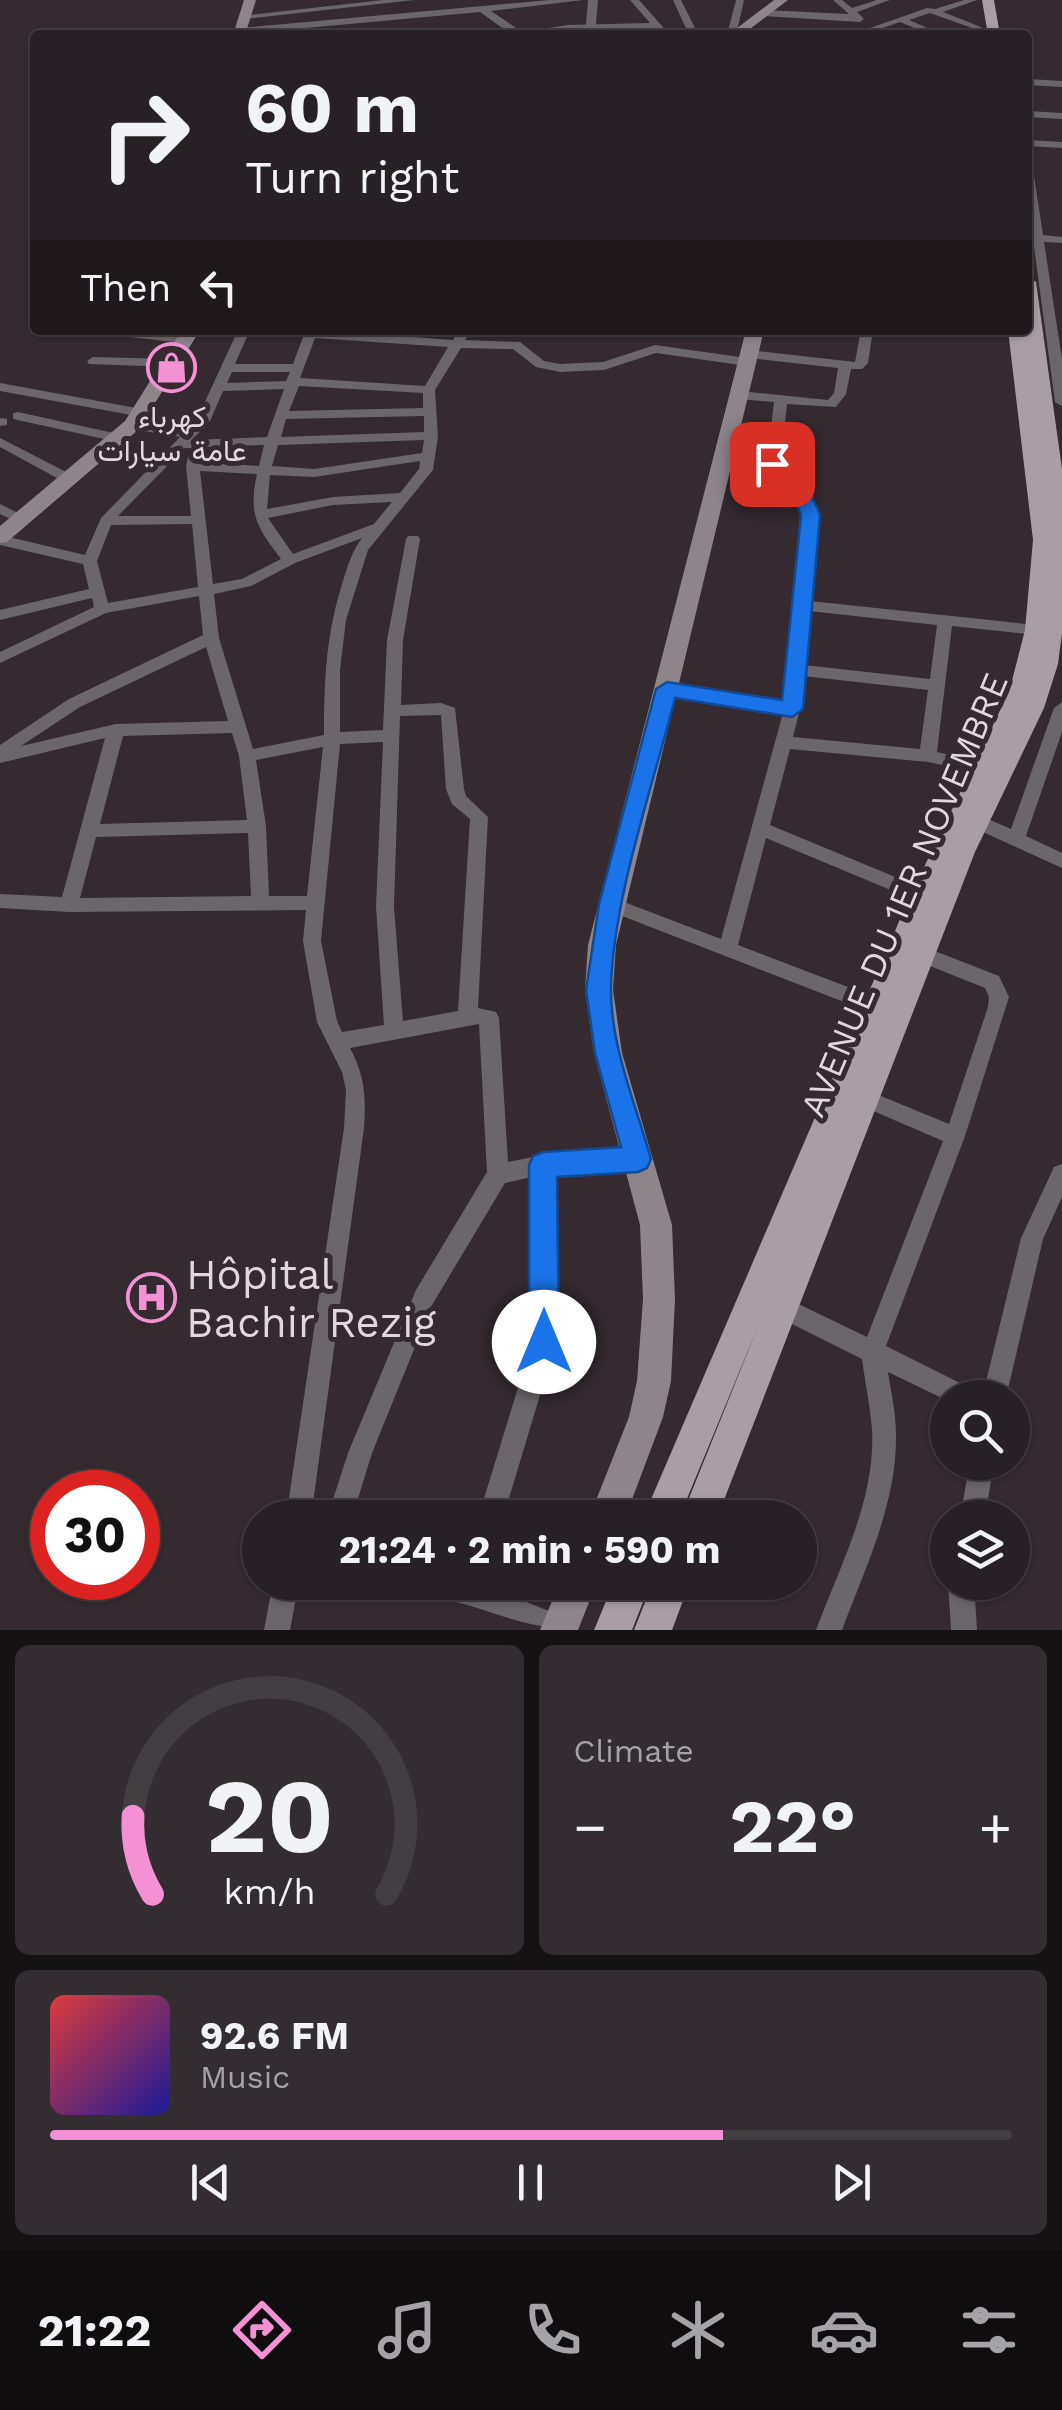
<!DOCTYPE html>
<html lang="en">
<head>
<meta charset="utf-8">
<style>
  body { margin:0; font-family:"Work Sans",Vazirmatn,sans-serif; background:#332d31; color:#f1f3f6; height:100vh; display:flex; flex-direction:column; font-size:38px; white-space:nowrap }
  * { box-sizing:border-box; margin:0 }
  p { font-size:32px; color:#a4a3a6 }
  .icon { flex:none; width:55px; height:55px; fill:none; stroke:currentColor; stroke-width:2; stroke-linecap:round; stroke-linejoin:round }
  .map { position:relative; height:1630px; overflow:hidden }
  .drawer { display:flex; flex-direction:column; gap:15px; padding:15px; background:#151214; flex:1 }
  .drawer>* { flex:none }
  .banner { position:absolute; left:30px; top:30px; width:1002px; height:305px; border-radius:10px; box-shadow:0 2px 8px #0004,0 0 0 2px #433e41; background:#272024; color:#f1f3f6; overflow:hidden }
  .tools { position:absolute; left:930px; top:1380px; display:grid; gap:20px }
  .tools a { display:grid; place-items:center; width:100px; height:100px; border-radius:50%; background:#272024; box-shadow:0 2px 8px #0004,0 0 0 2px #433e41; font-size:50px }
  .speed { position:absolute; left:30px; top:1470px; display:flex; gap:20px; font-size:50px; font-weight:700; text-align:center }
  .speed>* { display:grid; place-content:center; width:130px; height:130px; border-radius:50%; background:#272024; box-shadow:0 2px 8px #0004,0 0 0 2px #433e41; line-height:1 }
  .speed .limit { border:15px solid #d22; background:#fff; color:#111 }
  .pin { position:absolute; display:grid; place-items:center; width:85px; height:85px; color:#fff; margin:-42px; border-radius:20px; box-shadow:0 5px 15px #0006 }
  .me { position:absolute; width:110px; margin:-55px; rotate:0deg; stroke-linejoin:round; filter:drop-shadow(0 0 8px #0008) }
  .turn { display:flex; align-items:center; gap:35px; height:210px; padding:0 50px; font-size:45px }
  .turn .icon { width:130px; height:130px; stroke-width:2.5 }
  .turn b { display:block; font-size:70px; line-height:85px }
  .then { display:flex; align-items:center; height:95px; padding:0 50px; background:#0003; gap:20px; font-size:38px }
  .big { font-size:75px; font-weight:700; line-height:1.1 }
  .drawer .card { flex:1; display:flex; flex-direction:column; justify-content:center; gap:15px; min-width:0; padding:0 35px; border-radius:15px; background:#332d31 }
  .drawer .dial { align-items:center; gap:0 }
  .dial svg { height:260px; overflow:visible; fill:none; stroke:#433e41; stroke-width:7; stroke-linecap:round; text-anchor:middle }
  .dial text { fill:#f1f3f6; stroke:none }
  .song { display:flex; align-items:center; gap:30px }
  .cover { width:120px; height:120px; border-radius:15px; background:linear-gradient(135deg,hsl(0 70% 55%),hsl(240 70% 35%)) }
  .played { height:10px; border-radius:5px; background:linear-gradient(90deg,#f491d4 70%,#433e41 70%) }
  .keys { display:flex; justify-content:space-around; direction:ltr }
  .heat { display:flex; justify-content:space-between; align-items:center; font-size:55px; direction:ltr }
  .drawer .tiles { flex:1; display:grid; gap:15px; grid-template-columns:1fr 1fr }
  .card:last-child { grid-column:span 2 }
  .trip { position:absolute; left:242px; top:1500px; width:575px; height:100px; border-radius:50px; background:#272024; box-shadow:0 2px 8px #0004,0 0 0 2px #433e41; font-weight:700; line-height:100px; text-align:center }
  .tab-bar { display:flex; height:160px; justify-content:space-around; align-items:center; background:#100d0e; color:#a4a3a6 }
  .tab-bar .icon { width:70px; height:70px }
  .tab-bar .selected { color:#f491d4 }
  .tab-bar b { font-size:45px; color:#f1f3f6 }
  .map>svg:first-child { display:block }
</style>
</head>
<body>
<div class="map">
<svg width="1062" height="1630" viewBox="0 0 1062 1630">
  <rect width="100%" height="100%" fill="#342a30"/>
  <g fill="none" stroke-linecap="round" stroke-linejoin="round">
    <!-- minor -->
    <g fill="#6b6669" fill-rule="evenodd">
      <path d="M383,0H414L244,19L240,16Z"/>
      <path d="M550,0H583L491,11L522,32L568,25L650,23L630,0H639L670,35H660L655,29L512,35L480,12L239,34L235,31L239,28Z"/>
      <path d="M673,0H681L697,32L728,31L736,0H744L737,31L741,33L689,35Z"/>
      <path d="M833,0H842L852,8L877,0H890L857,12L864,19L860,22L764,16L760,13L764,10L849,14Z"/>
      <path d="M964,0H977L943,12L986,29V33L930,13L909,20L944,35H931L900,22L874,31L870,28L927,8L935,9Z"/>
      <path d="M1028,79L1062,81V87L1028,85Z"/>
      <path d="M1028,111L1062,113V119L1028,117Z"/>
      <path d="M1028,140L1062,142V148L1028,146Z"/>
      <path d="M1028,166L1033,169L1043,235L1062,237V243L1044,242L1062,359V406L1055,402L1028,203Z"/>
      <path d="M135,330L184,335L190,339L184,343L111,335L105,331Z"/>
      <path d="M238,330H250L235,364H293L303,337L259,334L253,330H318L453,340L459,330H471L465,340L520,342L544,361L560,364L603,362L655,345L747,358L753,362L747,366L656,353L604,370L560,372L536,367L513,349L461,348L435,390L438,436L433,470L368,550L346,620L340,670V732L383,730L387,640L406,539L408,536H418L420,539L403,640L401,705L441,703L455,708L464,789L466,796L488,817L478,1008L496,1012L499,1018L508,1162L543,1155L637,1149L645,1152L648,1159L645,1166L637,1169L554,1174L556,1342L503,1518H478L532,1342V1177L505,1183L432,1305L372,1453L352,1518H327L348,1453L416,1290L487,1172L479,1024L350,1048C365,1076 366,1097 364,1128L311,1518H286L344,1128L346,1090L342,1072L317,1022L303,941L306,910L69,912L0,908V894L62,897L105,738L0,763V745L69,699L203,635L199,596L106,613L0,663V652L94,607L92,598L0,620V610L89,589L83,564L0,545V535L85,555L101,518L180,437L132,429L125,425L132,421L187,430L197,419ZM315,338L448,347L425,386L300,378ZM232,372H290L286,381L227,383ZM299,386L423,393V408L289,411ZM284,389L267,437L192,440L210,421L223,391ZM424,416V432L281,437L286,419ZM424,440L422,453L314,469L272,466L278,445ZM264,445L259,466L201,462L204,447ZM185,448H190L186,466L191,516H118ZM420,461L419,469L400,493L333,497L267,509L270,475L314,477ZM200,471L257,474C248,515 257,527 281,559L242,579L213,584ZM392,502L374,524L293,554L268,518L333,505ZM192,524L198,587L108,603L97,561L111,525ZM362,538C352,551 348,565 343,581C326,634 324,679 324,735L253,749L219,638L214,594L251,586L295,563ZM206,647L228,721L116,724L21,746L80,707ZM441,715L446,789L452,804L470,819L458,1011L403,1021L394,907L400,716ZM232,733L239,756L247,820L100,824L123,736ZM383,742L376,907L384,1025L342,1032L337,1021L321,941L340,744ZM323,747L307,896H269L266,826L256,760ZM248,833L251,896L80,898L96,837Z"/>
      <path d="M861,330H873L868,363L862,369H851L846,394L836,407L787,404L780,470C789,480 804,485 812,495C825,513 812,578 810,601L1036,625L1044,630L1036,635L952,626L937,752L990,764L992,768L990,772L984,774L928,762L790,749L770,825L929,891L932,896L929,901H917L766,838L738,945L882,1000L885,1006L882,1012L875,1014L604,909L602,904L604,899L611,897L721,939L783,713L667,695L659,689L667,683L785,702L792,605L804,516L799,499L778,485L766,470L774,402L739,399L733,395L739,391L828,400L834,393L838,368L749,358L743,354L749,350L855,362ZM809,611L937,625L930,679L804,665ZM803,676L928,690L920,749L793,737L800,709Z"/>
      <path d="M93,357L172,359L178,363L172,367L89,364L87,361Z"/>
      <path d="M0,383L142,409L149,413L142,417L0,391Z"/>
      <path d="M18,412L118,434L125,438L118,442L13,419V413Z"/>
      <path d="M0,418L7,419V425L0,426Z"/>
      <path d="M0,438L76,477L78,480L76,483H66L0,447Z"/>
      <path d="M0,504L26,517L28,520L21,524L0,514Z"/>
      <path d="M1062,702V732L1026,836L1062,853V868L961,822L958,817L961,812L967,810L1011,829L1054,708Z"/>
      <path d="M922,946L999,976L1009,997L965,1136L886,1346L974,1390L978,1398H948V1401L888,1372C891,1392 896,1413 896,1434C897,1503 866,1566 842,1630H816C840,1566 876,1499 872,1429C870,1405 865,1382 862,1359L776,1316L773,1308L776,1300L784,1297L867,1337L943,1141L857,1104L854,1098L857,1092L864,1089L949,1124L988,1007L989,997L985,988L915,960L912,954L915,948Z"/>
      <path d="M1062,1164V1197L1043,1239L1006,1398H982L1021,1238L1054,1167Z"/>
      <path d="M970,1462H994L985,1518H960Z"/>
      <path d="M273,1582H299L290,1630H264Z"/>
      <path d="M413,1582H476L569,1619L573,1628C535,1630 501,1615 464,1604C448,1600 432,1597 417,1591Z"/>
      <path d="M948,1582H974L977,1630H951Z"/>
    </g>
    <!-- tertiary -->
    <path fill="#6b6669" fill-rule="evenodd" d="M588,0H598L595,35H585Z"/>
    <!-- secondary -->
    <g fill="#8e858b" fill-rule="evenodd">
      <path d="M244,0H256L245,35H233Z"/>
      <path d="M774,0H788L742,35H728Z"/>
      <path d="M182,330H200L139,429L7,542L0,543V526L125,421Z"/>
      <path d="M746,330H764L616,945L613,990L622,1053L672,1225L675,1299L671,1381L663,1417L625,1518H589L629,1417L637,1381L643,1299L640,1225L594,1053L585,990L588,945Z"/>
      <path d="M560,1582H597L578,1630H540Z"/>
    </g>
    <!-- primary -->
    <g fill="#a99ea4" fill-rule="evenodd">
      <path d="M982,0H994L1000,35H988Z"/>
      <path d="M1028,277L1036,282L1062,469V633L1058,664L1044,708L975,852L717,1518H681L759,1324L679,1518H643L910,896L1009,692L1025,630L1033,540L1008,330H1028Z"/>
      <path d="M614,1582H651L632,1630H594Z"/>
      <path d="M653,1582H690L672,1630H634Z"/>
    </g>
  </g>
  <!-- route -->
  <path fill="#1a73e8" stroke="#114b97" stroke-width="2.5" d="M772,458L778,460C792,485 812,486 820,516L803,709L792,717L675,698C653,786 613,898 611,988C610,1045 636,1105 651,1159L647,1168L638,1172L557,1177L559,1342L555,1352L544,1357L533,1352L529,1342V1165L533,1156L543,1152L621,1147L595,1053L586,990L599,904L656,689L667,682L782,700L801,516C795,492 772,487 763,464Z"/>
  <!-- icons -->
  <defs>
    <symbol id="shop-ring" viewBox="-11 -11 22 22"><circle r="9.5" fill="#342a30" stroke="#f491d4" stroke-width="1.5"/><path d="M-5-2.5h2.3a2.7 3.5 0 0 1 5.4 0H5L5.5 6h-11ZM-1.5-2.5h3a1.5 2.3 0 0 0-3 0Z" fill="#f491d4"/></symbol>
    <symbol id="hospital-ring" viewBox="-11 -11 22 22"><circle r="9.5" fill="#342a30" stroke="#f491d4" stroke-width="1.5"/><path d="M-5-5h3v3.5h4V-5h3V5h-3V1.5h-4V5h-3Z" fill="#f491d4"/></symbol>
  </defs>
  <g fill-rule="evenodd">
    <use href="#shop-ring" x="144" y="340" width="55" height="55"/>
    <use href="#hospital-ring" x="124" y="1270" width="55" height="55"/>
  </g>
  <g text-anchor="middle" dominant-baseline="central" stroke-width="10" stroke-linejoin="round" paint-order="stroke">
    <!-- far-poi labels -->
    <g font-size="30" fill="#dfd8dc" stroke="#342a30">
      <text x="172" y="416">كهرباء<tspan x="172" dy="34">عامة سيارات</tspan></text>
    </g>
    <!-- street labels -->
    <g font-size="35" fill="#dfd8dc" stroke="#342a30">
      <text transform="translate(904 895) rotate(-67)">AVENUE DU 1ER NOVEMBRE</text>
    </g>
    <!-- near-poi labels -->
    <g font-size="42" fill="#dfd8dc" stroke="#342a30" text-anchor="start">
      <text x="186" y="1274">Hôpital<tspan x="186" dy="48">Bachir Rezig</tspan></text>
    </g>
  </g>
</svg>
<div class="tools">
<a><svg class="icon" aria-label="search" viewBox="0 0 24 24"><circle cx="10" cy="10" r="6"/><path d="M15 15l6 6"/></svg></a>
<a><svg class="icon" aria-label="layers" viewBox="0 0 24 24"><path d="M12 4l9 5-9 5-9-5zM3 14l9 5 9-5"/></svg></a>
</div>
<div class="speed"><div class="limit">30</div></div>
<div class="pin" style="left:772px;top:464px;background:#d93025"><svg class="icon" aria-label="arrive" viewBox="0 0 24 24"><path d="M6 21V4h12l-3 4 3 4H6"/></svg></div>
<svg class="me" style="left:544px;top:1342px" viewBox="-20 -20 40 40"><circle r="19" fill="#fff"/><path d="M0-13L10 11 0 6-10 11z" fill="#1a73e8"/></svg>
<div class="trip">21:24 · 2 min · 590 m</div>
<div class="banner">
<div class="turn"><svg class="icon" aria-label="right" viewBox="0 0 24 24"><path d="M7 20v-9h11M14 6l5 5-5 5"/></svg><div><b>60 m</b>Turn right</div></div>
<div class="then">Then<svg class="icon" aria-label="left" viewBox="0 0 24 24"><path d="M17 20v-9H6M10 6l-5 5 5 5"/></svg></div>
</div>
</div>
<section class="drawer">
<div class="tiles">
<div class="card dial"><svg viewBox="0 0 100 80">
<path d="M14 69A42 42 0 1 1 86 69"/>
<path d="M14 69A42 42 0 0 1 8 45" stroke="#f491d4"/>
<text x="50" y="56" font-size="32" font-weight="700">20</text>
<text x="50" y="72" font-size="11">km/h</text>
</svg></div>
<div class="card"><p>Climate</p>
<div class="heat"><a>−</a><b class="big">22°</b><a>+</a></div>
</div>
<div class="card">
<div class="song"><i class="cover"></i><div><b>92.6 FM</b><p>Music</p></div></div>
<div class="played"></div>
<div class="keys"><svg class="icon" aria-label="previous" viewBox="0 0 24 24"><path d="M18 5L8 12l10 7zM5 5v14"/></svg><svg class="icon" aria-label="pause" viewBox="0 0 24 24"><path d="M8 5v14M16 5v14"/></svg><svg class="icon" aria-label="next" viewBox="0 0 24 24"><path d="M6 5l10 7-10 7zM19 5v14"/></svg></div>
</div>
</div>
</section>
<nav class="tab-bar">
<b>21:22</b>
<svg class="icon selected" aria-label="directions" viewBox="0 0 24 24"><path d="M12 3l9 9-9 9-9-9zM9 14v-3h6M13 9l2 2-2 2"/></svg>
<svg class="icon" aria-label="music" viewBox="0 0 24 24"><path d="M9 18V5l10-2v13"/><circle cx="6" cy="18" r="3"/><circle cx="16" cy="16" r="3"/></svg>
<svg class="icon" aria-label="phone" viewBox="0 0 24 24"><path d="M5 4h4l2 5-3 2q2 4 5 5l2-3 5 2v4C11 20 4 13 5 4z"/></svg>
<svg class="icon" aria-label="climate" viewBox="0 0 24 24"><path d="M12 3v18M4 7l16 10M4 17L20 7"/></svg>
<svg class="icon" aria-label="car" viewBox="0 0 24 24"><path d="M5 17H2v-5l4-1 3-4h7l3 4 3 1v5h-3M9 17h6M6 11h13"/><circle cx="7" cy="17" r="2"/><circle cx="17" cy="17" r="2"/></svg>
<svg class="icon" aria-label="filters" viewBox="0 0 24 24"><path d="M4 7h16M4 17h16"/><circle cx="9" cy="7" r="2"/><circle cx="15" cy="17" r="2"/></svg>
</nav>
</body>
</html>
